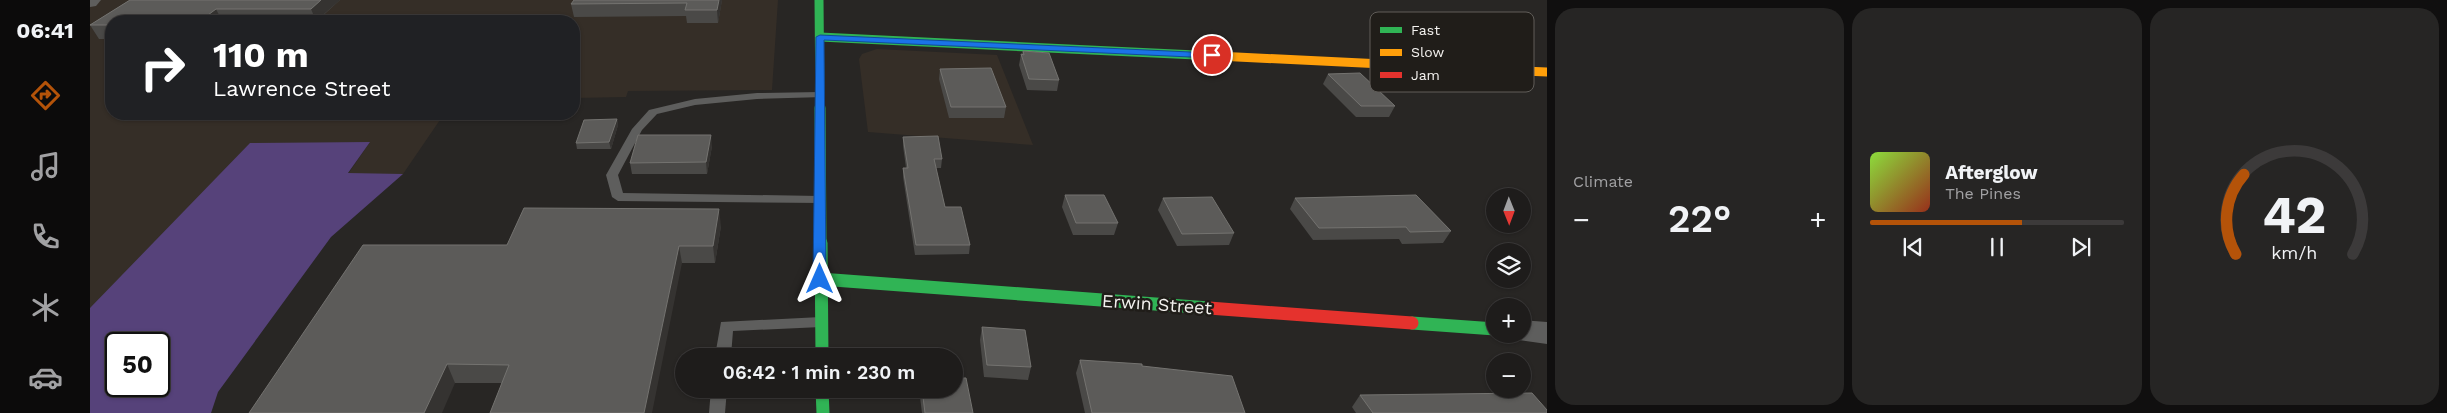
<!DOCTYPE html>
<html lang="en">
<head>
<meta charset="utf-8">
<style>
  body { margin:0; font-family:"Work Sans",sans-serif; background:#262524; color:#f1f3f6; height:100vh; display:flex; flex-direction:column; font-size:19px; white-space:nowrap }
  * { box-sizing:border-box; margin:0 }
  p { font-size:16px; color:#a1a1a3 }
  .icon { flex:none; width:28px; height:28px; fill:none; stroke:currentColor; stroke-width:2; stroke-linecap:round; stroke-linejoin:round }
  .map { position:relative; flex:1; overflow:hidden }
  .drawer { display:flex; flex-direction:column; gap:8px; padding:8px; background:#100f0f; width:900px }
  .drawer>* { flex:none }
  .banner { position:absolute; left:15px; top:15px; width:475px; height:105px; border-radius:20px; box-shadow:0 1px 4px #0004,0 0 0 1px #3c3a3a; background:#202124; color:#fff; overflow:hidden }
  .needle { width:32px; rotate:179deg }
  .fabs { position:absolute; left:1396px; top:188px; display:grid; gap:10px }
  .fabs a { display:grid; place-items:center; width:45px; height:45px; border-radius:50%; background:#1e1c1b; box-shadow:0 1px 4px #0004,0 0 0 1px #3c3a3a; font-size:25px }
  .speed { position:absolute; left:15px; top:332px; display:flex; gap:10px; font-size:25px; font-weight:700; text-align:center }
  .speed>* { display:grid; place-content:center; width:65px; height:65px; border-radius:50%; background:#1e1c1b; box-shadow:0 1px 4px #0004,0 0 0 1px #3c3a3a; line-height:1 }
  .speed .limit { border:2px solid #111; border-radius:8px; background:#fff; color:#111 }
  .pin { position:absolute; display:grid; place-items:center; width:42px; height:42px; color:#fff; margin:-21px; border:2px solid #fff; border-radius:50%; box-shadow:0 1px 5px #0007 }
  .me { position:absolute; width:55px; margin:-28px; rotate:0deg; stroke-linejoin:round; filter:drop-shadow(0 0 4px #0008) }
  .turn { display:flex; align-items:center; gap:18px; height:105px; padding:0 25px; font-size:22px }
  .turn .icon { width:65px; height:65px; stroke-width:2.5 }
  .turn b { display:block; font-size:35px; line-height:42px }
  .big { font-size:38px; font-weight:600; line-height:1.1 }
  .drawer .card { flex:1; display:flex; flex-direction:column; justify-content:center; gap:8px; min-width:0; padding:0 18px; border-radius:20px; background:#262524 }
  .drawer .dial { align-items:center; gap:0 }
  .dial svg { height:130px; overflow:visible; fill:none; stroke:#3c3a3a; stroke-width:7; stroke-linecap:round; text-anchor:middle }
  .dial text { fill:#f1f3f6; stroke:none }
  .song { display:flex; align-items:center; gap:15px }
  .cover { width:60px; height:60px; border-radius:8px; background:linear-gradient(135deg,hsl(90 70% 55%),hsl(10 70% 35%)) }
  .played { height:5px; border-radius:2px; background:linear-gradient(90deg,#b45309 60%,#3c3a3a 60%) }
  .keys { display:flex; justify-content:space-around; direction:ltr }
  .heat { display:flex; justify-content:space-between; align-items:center; font-size:28px; direction:ltr }
  .drawer .tiles { flex:1; display:grid; gap:8px; grid-template-columns:repeat(3,1fr) }
  .trip { position:absolute; left:585px; top:348px; width:288px; height:50px; border-radius:25px; background:#1e1c1b; box-shadow:0 1px 4px #0004,0 0 0 1px #3c3a3a; font-weight:600; line-height:50px; text-align:center }
  main { display:flex; flex:1; min-height:0 }
  .menu { display:flex; flex-direction:column; width:90px; justify-content:space-around; align-items:center; background:#0c0b0b; color:#a1a1a3 }
  .menu .icon { width:35px; height:35px }
  .menu .active { color:#b45309 }
  .menu b { font-size:22px; color:#f1f3f6 }
  .map>svg:first-child { display:block }
</style>
</head>
<body>
<main>
<nav class="menu">
<b>06:41</b>
<svg class="icon active" aria-label="directions" viewBox="0 0 24 24"><path d="M12 3l9 9-9 9-9-9zM9 14v-3h6M13 9l2 2-2 2"/></svg>
<svg class="icon" aria-label="music" viewBox="0 0 24 24"><path d="M9 18V5l10-2v13"/><circle cx="6" cy="18" r="3"/><circle cx="16" cy="16" r="3"/></svg>
<svg class="icon" aria-label="phone" viewBox="0 0 24 24"><path d="M5 4h4l2 5-3 2q2 4 5 5l2-3 5 2v4C11 20 4 13 5 4z"/></svg>
<svg class="icon" aria-label="climate" viewBox="0 0 24 24"><path d="M12 3v18M4 7l16 10M4 17L20 7"/></svg>
<svg class="icon" aria-label="car" viewBox="0 0 24 24"><path d="M5 17H2v-5l4-1 3-4h7l3 4 3 1v5h-3M9 17h6M6 11h13"/><circle cx="7" cy="17" r="2"/><circle cx="17" cy="17" r="2"/></svg>
</nav>
<div class="map">
<svg width="1457" height="413" viewBox="0 0 1457 413">
  <rect width="100%" height="100%" fill="#282624"/>
  <!-- built -->
  <g fill="#352e27">
    <path d="M0,0H688L682,90L538,91L536,97L484,98V21H21V114H354L313,174H258L280,142L0,308Z"/>
    <path d="M787,49L907,55L943,145L778,132L769,59L772,54Z"/>
  </g>
  <!-- forest -->
  <path fill="#56427a" fill-rule="evenodd" d="M280,142L258,173L313,174L241,237L128,392L121,413H0V308L160,143ZM26,344H69V386H26Z"/>
  <g fill="none" stroke-linecap="round" stroke-linejoin="round">
    <!-- lane -->
    <g fill="#5e5e5d" fill-rule="evenodd">
      <path d="M730,92L735,95L734,97L667,99L605,105L567,114L552,130L528,175L533,193L730,196L736,200L734,203L528,201L522,197L516,175L542,129L559,110L605,99L667,93Z"/>
      <path d="M731,317L736,318L738,322L736,326L731,327L643,331L641,356H625L631,322Z"/>
      <path d="M621,389H637L635,413H619Z"/>
    </g>
    <!-- street -->
    <g fill="#5e5e5d" fill-rule="evenodd">
      <path d="M0,0H11L6,6L0,7Z"/>
      <path d="M1432,320L1457,322V344L1421,339L1419,334H1432Z"/>
    </g>
    <!-- fast-far2 -->
    <g stroke="#30b455" stroke-width="9">
      <path d="M729,0L730,109"/>
      <path d="M730,37L1127,56"/>
    </g>
    <!-- fast-far1 -->
    <path stroke="#30b455" stroke-width="11" d="M730,108L731,245"/>
    <!-- fast -->
    <g stroke="#30b455" stroke-width="13">
      <path d="M731,243L732,356"/>
      <path d="M730,279L1119,308"/>
      <path d="M1322,323L1405,329"/>
      <path d="M732,389L733,413"/>
    </g>
    <!-- slow -->
    <path stroke="#ff9f0a" stroke-width="9" d="M1127,56L1457,72"/>
    <!-- jam -->
    <path stroke="#e5322d" stroke-width="13" d="M1119,308L1322,323"/>
  </g>
  <!-- wall -->
  <g fill="#4a4947">
    <path d="M40,0H250L227,21H21V39H9L0,25Z"/>
    <path d="M632,0L628,23H597L596,16L484,17L481,4Z"/>
    <path d="M933,51L969,80L967,91L937,90L929,65L931,54H932Z"/>
    <path d="M850,69L916,107L914,118H859L849,79Z"/>
    <path d="M1238,74L1305,106L1299,117H1266L1233,84Z"/>
    <path d="M527,119L528,125L521,149H487L486,143Z"/>
    <path d="M813,137L852,159L851,168H846L855,207L880,245L879,254L825,255L813,177V168H816L813,146Z"/>
    <path d="M622,146L617,174H542L540,163Z"/>
    <path d="M975,195L1028,223L1024,235H983L972,207Z"/>
    <path d="M1073,198L1144,233L1139,245L1087,246L1068,210Z"/>
    <path d="M1205,198L1361,231L1353,243L1312,244L1309,239L1223,240L1200,209Z"/>
    <path d="M631,226L625,263H592L412,383H365L159,413L417,245Z"/>
    <path d="M892,327L941,367L938,380L894,377L890,340Z"/>
    <path d="M990,360L1052,366L1155,413H995L986,373Z"/>
    <path d="M829,389H864L883,413H832Z"/>
    <path d="M1270,395L1457,413H1266L1262,407Z"/>
  </g>
  <!-- shaded-wall -->
  <g fill="#353331">
    <path d="M231,0H250L226,21L221,9Z"/>
    <path d="M629,0H632L628,23L627,10Z"/>
    <path d="M126,9L132,21H110Z"/>
    <path d="M527,119L528,125L521,149L519,142Z"/>
    <path d="M621,135L622,146L617,174L616,162Z"/>
    <path d="M629,209L631,226L625,263L623,246Z"/>
    <path d="M589,246L592,263L562,413H554Z"/>
    <path d="M357,364L365,383L352,413H334Z"/>
  </g>
  <!-- building -->
  <g fill="#5c5b59" stroke="#747370">
    <path d="M40,0H231L221,9H126L110,21H21V25H0Z"/>
    <path d="M484,0H629L627,10H595L597,3L481,4Z"/>
    <path d="M933,51L959,53L969,80L939,79L931,54L934,55Z"/>
    <path d="M901,68L916,107H861L850,69Z"/>
    <path d="M1270,73L1305,106H1271L1238,74Z"/>
    <path d="M527,119L519,142L486,143L494,120Z"/>
    <path d="M548,135H621L616,162L540,163Z"/>
    <path d="M848,136L852,159H844L855,207H871L880,245H826L813,168H818L813,137Z"/>
    <path d="M975,195H1014L1028,223H986Z"/>
    <path d="M1326,195L1361,231L1320,232L1316,227L1229,228L1205,198Z"/>
    <path d="M1122,197L1144,233L1092,234L1073,198Z"/>
    <path d="M434,208L629,209L623,246H589L554,413H400L419,365L357,364L334,413H159L273,245H417Z"/>
    <path d="M892,327L935,330L941,367L897,365Z"/>
    <path d="M990,360L1052,364V366L1142,376L1155,413H1002Z"/>
    <path d="M864,378H876L883,413H835L832,389H864Z"/>
    <path d="M1442,393L1457,410V413H1283L1270,395Z"/>
  </g>
  <!-- route -->
  <path fill="#1a73e8" stroke="#114b97" d="M730,35L1122,53L1126,55L1122,58L734,40L736,279L730,284L723,279L726,37Z"/>
  <g text-anchor="middle" dominant-baseline="central" stroke-width="5" stroke-linejoin="round" paint-order="stroke">
    <!-- street labels -->
    <g font-size="18" fill="#f4f2ef" stroke="#201d19">
      <text transform="translate(1067 304) rotate(4)">Erwin Street</text>
    </g>
  </g>
  <!-- legend -->
  <rect x="1280" y="12" width="164" height="80" rx="8" fill="#201d19" stroke="#605d59" stroke-width="1"/>
  <rect x="1290" y="27" width="22" height="6" fill="#30b455"/>
  <rect x="1290" y="49" width="22" height="7" fill="#ff9f0a"/>
  <rect x="1290" y="72" width="22" height="6" fill="#e5322d"/>
  <g font-size="14" fill="#f4f2ef">
    <text x="1321" y="35">Fast</text>
    <text x="1321" y="57">Slow</text>
    <text x="1321" y="80">Jam</text>
  </g>
</svg>
<div class="fabs">
<a><svg class="needle" viewBox="-14 -14 28 28"><path d="M0-13l5 13h-10z" fill="#e53935"/><path d="M0 13l5-13h-10z" fill="#a1a1a3"/></svg></a>
<a><svg class="icon" aria-label="layers" viewBox="0 0 24 24"><path d="M12 4l9 5-9 5-9-5zM3 14l9 5 9-5"/></svg></a>
<a>+</a>
<a>−</a>
</div>
<div class="speed"><div class="limit">50</div></div>
<div class="pin" style="left:1122px;top:55px;background:#d93025"><svg class="icon" aria-label="arrive" viewBox="0 0 24 24"><path d="M6 21V4h12l-3 4 3 4H6"/></svg></div>
<svg class="me" style="left:730px;top:279px" viewBox="-20 -20 40 40"><path d="M0-17L14 15 0 8-14 15z" fill="#1a73e8" stroke="#fff" stroke-width="4"/></svg>
<div class="trip">06:42 · 1 min · 230 m</div>
<div class="banner">
<div class="turn"><svg class="icon" aria-label="right" viewBox="0 0 24 24"><path d="M7 20v-9h11M14 6l5 5-5 5"/></svg><div><b>110 m</b>Lawrence Street</div></div>
</div>
</div>
<section class="drawer">
<div class="tiles">
<div class="card"><p>Climate</p>
<div class="heat"><a>−</a><b class="big">22°</b><a>+</a></div>
</div>
<div class="card">
<div class="song"><i class="cover"></i><div><b>Afterglow</b><p>The Pines</p></div></div>
<div class="played"></div>
<div class="keys"><svg class="icon" aria-label="previous" viewBox="0 0 24 24"><path d="M18 5L8 12l10 7zM5 5v14"/></svg><svg class="icon" aria-label="pause" viewBox="0 0 24 24"><path d="M8 5v14M16 5v14"/></svg><svg class="icon" aria-label="next" viewBox="0 0 24 24"><path d="M6 5l10 7-10 7zM19 5v14"/></svg></div>
</div>
<div class="card dial"><svg viewBox="0 0 100 80">
<path d="M14 69A42 42 0 1 1 86 69"/>
<path d="M14 69A42 42 0 0 1 19 20" stroke="#b45309"/>
<text x="50" y="56" font-size="32" font-weight="700">42</text>
<text x="50" y="72" font-size="11">km/h</text>
</svg></div>
</div>
</section>
</main>
</body>
</html>
